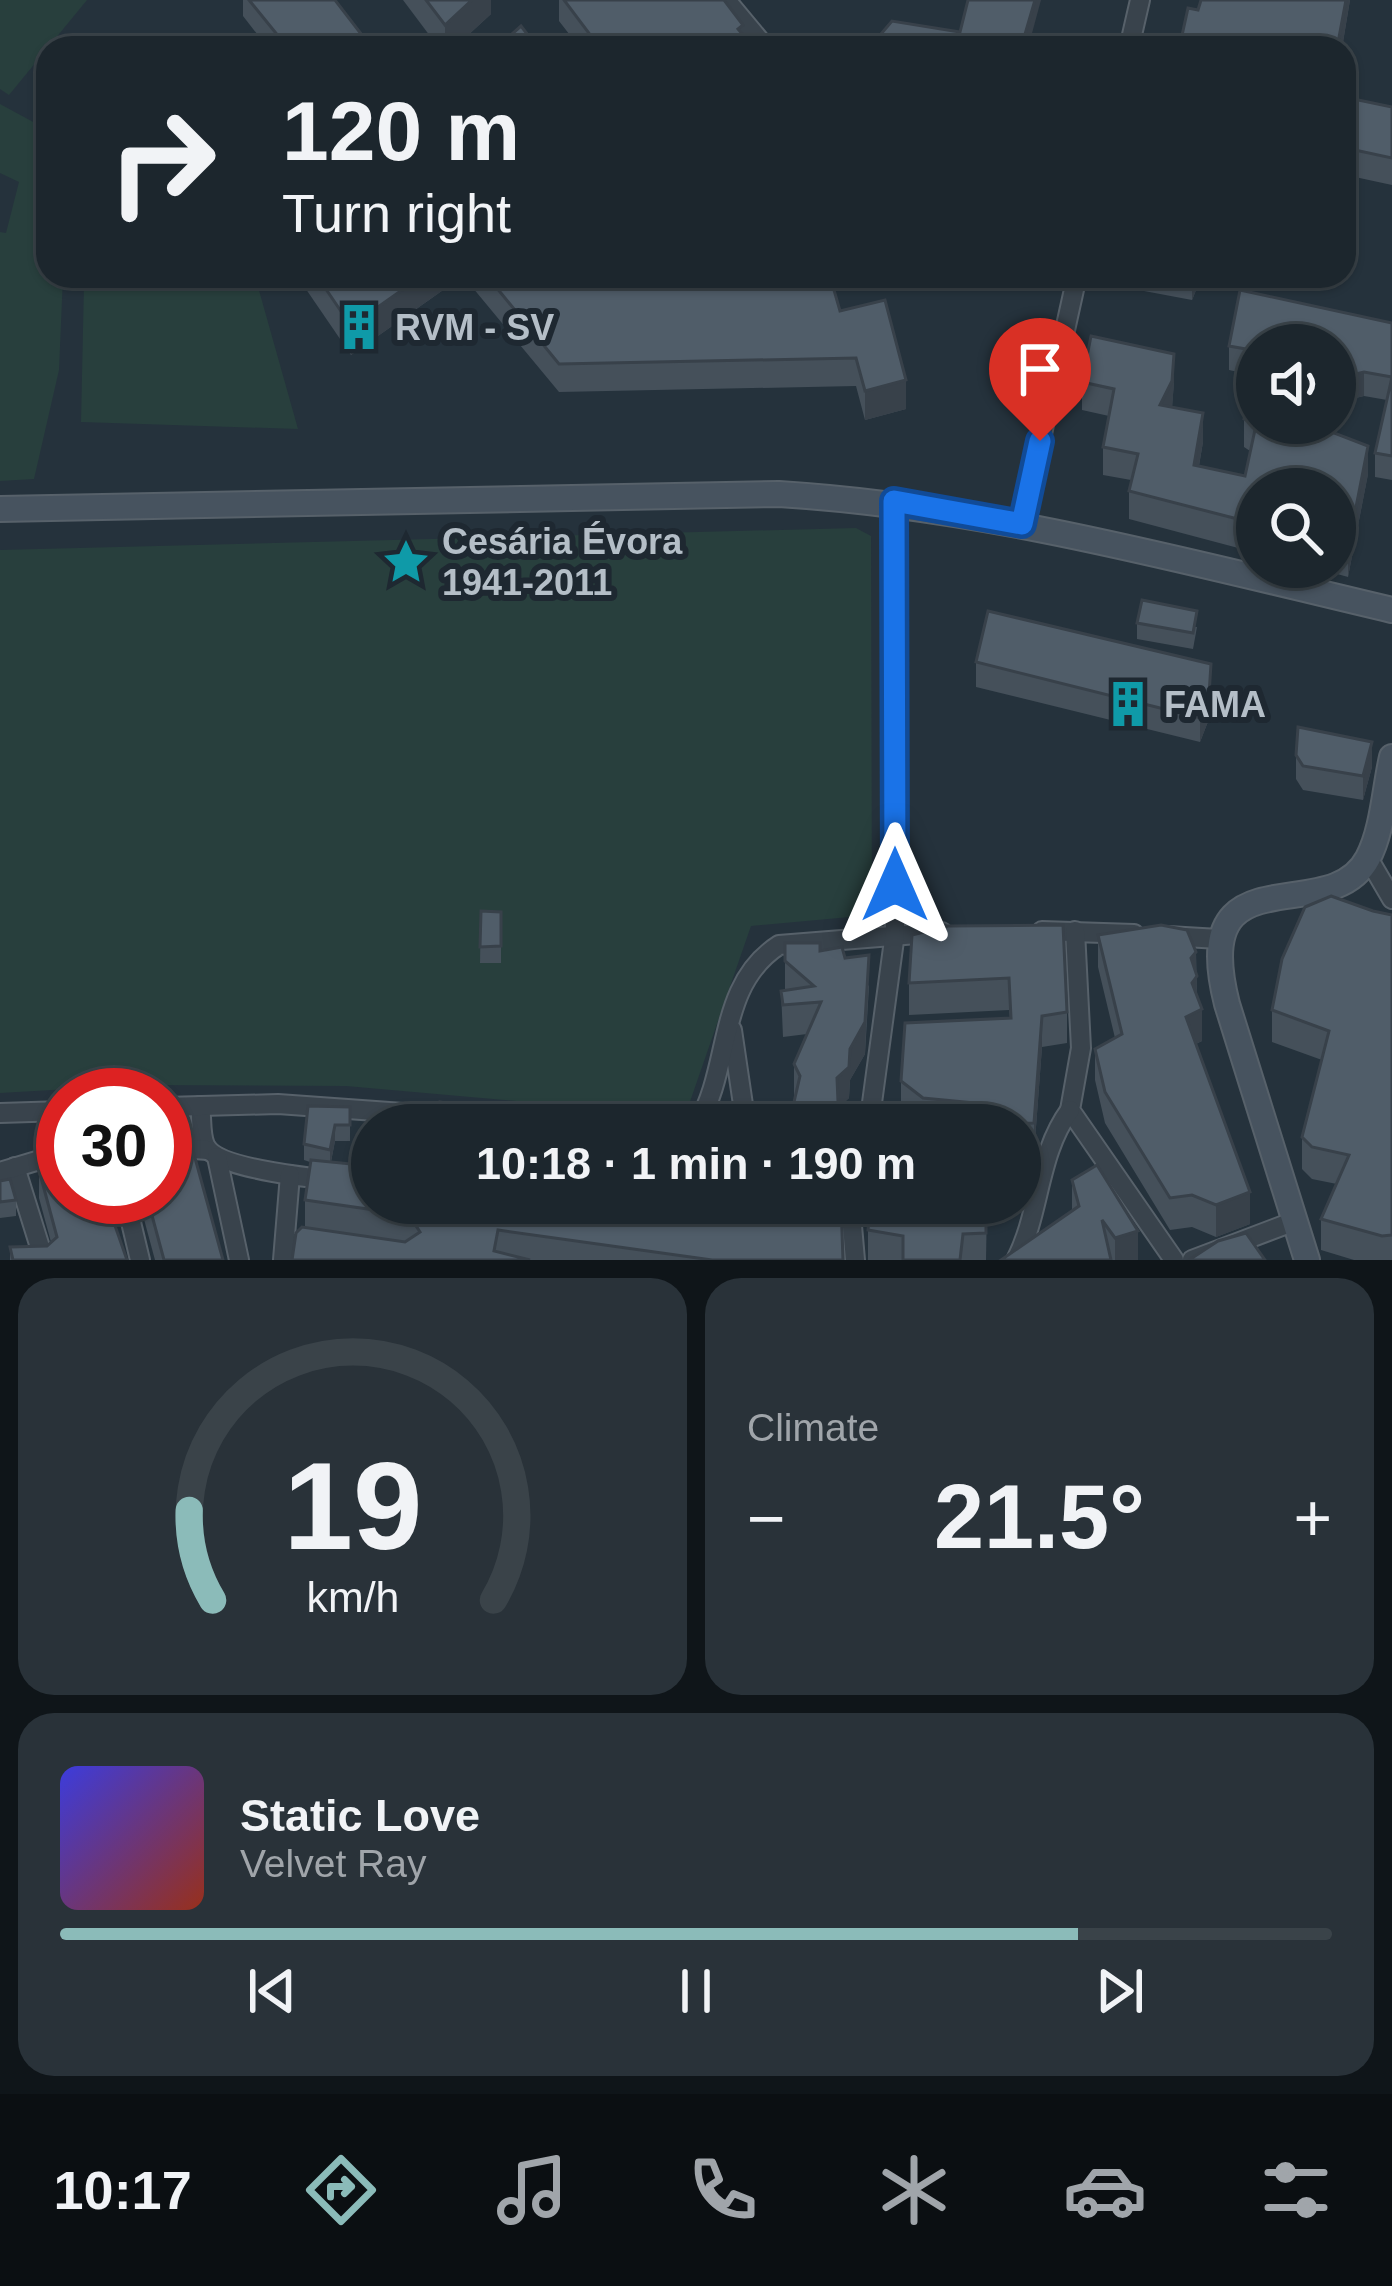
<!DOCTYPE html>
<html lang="en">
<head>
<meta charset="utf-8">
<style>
  body { margin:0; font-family:Arial,sans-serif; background:#293239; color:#f1f3f6; height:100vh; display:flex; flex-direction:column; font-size:45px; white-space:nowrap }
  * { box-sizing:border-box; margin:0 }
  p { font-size:39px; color:#a0a5aa }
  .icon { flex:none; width:66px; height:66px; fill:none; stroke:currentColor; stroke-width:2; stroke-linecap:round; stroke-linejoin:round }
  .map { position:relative; height:1260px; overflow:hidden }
  .drawer { display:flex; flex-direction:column; gap:18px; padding:18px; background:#0f1519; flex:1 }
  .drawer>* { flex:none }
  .guide { position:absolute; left:36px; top:36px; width:1320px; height:252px; border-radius:36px; box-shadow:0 3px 9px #0004,0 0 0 3px #3a4349; background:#1c262d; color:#f1f3f6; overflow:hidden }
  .tools { position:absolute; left:1236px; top:324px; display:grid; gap:24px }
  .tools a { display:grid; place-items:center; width:120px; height:120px; border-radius:50%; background:#1c262d; box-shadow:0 3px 9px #0004,0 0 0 3px #3a4349; font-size:60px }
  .speed { position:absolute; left:36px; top:1068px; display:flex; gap:24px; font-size:60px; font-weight:700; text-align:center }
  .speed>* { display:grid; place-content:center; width:156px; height:156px; border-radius:50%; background:#1c262d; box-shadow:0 3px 9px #0004,0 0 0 3px #3a4349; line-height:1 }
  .speed .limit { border:18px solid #d22; background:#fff; color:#111 }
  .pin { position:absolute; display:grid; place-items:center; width:102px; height:102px; color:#fff; margin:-123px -51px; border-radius:50% 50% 50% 0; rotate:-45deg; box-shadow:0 0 12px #0007 }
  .pin .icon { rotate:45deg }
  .me { position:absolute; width:132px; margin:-66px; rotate:0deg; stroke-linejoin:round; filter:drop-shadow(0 0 9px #0008) }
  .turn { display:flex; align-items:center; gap:42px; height:252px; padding:0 48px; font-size:54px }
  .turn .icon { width:156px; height:156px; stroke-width:2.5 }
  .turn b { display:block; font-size:84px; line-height:102px }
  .big { font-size:90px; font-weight:800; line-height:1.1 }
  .drawer .tile { flex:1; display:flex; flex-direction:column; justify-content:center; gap:18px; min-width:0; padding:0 42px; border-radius:36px; background:#293239 }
  .drawer .dial { align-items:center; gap:0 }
  .dial svg { height:312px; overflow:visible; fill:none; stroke:#3a4349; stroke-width:7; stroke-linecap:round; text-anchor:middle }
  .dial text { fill:#f1f3f6; stroke:none }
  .song { display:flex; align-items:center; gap:36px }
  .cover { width:144px; height:144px; border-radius:18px; background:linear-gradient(135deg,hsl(240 70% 55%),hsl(10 70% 35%)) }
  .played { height:12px; border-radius:6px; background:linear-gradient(90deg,#8bbbb9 80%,#3a4349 80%) }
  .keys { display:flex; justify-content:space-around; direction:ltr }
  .heat { display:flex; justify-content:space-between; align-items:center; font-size:66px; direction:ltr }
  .drawer .tiles { flex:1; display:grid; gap:18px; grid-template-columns:1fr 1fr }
  .tile:last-child { grid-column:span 2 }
  .trip { position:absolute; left:351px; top:1104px; width:690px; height:120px; border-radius:60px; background:#1c262d; box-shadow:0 3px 9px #0004,0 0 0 3px #3a4349; font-weight:800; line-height:120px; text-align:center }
  .dock { display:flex; height:192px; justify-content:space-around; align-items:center; background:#0b0f12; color:#a0a5aa }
  .dock .icon { width:84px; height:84px }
  .dock .active { color:#8bbbb9 }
  .dock b { font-size:54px; color:#f1f3f6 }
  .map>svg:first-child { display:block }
</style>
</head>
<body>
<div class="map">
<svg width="1392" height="1260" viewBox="0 0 1392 1260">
  <rect width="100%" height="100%" fill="#25323c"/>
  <!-- green -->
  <g fill="#283f3d">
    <path d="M0,0H87L9,95L0,89Z"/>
    <path d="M0,104L48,130V276H63L59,370L34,479L0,481V232L6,233L19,182L0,173Z"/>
    <path d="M111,276H255L298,429L81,422L84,283Z"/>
    <path d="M856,528L871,536L872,915L751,926L685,1116L346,1086L139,1085L0,1093V550Z"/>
  </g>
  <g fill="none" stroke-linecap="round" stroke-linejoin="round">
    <defs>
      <g id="minor">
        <path d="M726,0L766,48"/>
        <path d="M1129,48L1140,0"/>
        <path d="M1022,524L1077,276"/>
        <path d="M1368,858L1392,899"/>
        <path d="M1042,931L1134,934"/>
        <path d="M1075,931L1081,1048L1070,1110L1174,1260"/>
        <path d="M1168,936L1219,939"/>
        <path d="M732,1030L746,1125"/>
        <path d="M200,1106C202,1117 200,1134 205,1145C217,1172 342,1181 372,1184"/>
        <path d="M165,1107L278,1104L459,1117"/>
        <path d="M0,1113L63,1111"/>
        <path d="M517,1121L566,1125"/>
        <path d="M697,1125C732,1067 716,986 779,945L942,932"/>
        <path d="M869,1125L895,933L894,501"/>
        <path d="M165,1147L208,1150"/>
        <path d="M217,1157L239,1260"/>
        <path d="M15,1167L44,1260"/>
        <path d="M0,1172L63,1153"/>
        <path d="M125,1197L140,1260"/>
        <path d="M850,1203L855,1260"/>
        <path d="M716,1216L737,1218L752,1203"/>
        <path d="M286,1242L319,1247"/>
        <path d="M283,1260L290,1175"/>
        <path d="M1016,1260C1041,1211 1037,1155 1070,1110"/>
        <path d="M1192,1260L1295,1221"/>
      </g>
      <g id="secondary">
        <path d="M0,509L779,494C988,507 1188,562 1392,610"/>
        <path d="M1307,1260L1227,1004C1187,846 1330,931 1368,858C1383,830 1385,787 1392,757"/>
      </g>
    </defs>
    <!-- minor casing -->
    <use href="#minor" stroke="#57616a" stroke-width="22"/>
    <!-- secondary casing -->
    <use href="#secondary" stroke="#57616a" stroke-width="28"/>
    <!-- minor -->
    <use href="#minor" stroke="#39434c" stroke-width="18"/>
    <!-- secondary -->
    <use href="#secondary" stroke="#47535f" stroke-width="24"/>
  </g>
  <!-- wall -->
  <g fill="#45505a">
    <path d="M243,0H335L372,48H268L243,16Z"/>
    <path d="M403,0H491V14L454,48H439Z"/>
    <path d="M559,0H724L743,36L754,48H580L559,21Z"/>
    <path d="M1201,0H1350L1342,48H1181V40L1198,10Z"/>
    <path d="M1344,97L1392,107V185L1355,177L1353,186L1344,185Z"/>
    <path d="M297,276H463L351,355Z"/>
    <path d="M463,276H830L840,311L906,409L865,420L856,386L559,392Z"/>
    <path d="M933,276H1019L1017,290Z"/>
    <path d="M1112,276H1202L1192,300L1112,285Z"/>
    <path d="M1392,323V480L1375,477V453L1387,400L1364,396L1343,401L1335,399V345H1257V376L1229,370V346Z"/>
    <path d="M1082,382H1174L1172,407L1203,442L1199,466L1245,476L1250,451L1244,447V419L1334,433L1368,474L1348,577L1312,567H1335V489H1257V553L1129,519V491L1131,480L1103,475V447L1109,416L1082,410Z"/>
    <path d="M1137,623L1197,627L1193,649L1137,639Z"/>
    <path d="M976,662L1211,688L1209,719L1200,742L976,687Z"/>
    <path d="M1296,755L1372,767L1363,800L1303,790L1296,779Z"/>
    <path d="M481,911L501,912V963H480Z"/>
    <path d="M1373,911L1392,915V1260H1354L1321,1250V1219L1337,1184L1312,1179L1302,1169V1137L1322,1060L1272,1042V1010Z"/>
    <path d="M948,926L1067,1012V1043L1042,1047L1034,1154L1020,1155V1125H917L901,1113V1081L1010,1018L1009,1010L909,1015V983Z"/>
    <path d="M1098,935L1196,952L1197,998L1202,1041L1196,1044L1250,1224L1216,1237L1192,1227L1170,1230L1105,1123L1095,1080V1049L1115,1038L1098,967Z"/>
    <path d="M785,943L845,958L869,986L865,1054L850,1080L849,1098L838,1108L839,1125H773V1113L794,1102V1064L807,1034L783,1037L781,991H785Z"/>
    <path d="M350,1107V1141H335L331,1162L735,1222L843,1260H292L305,1227V1200L310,1162L304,1160V1144Z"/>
    <path d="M39,1170L127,1260H10V1247L47,1246L51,1242L39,1198Z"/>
    <path d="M1072,1180L1138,1260H1001L1072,1211Z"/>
    <path d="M0,1181L16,1200V1216L0,1218Z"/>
    <path d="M138,1197H165L223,1260H155Z"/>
    <path d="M875,1203H987L986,1260H868V1230Z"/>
  </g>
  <!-- shaded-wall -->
  <g fill="#38414a">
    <path d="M472,0H491V14L454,48H445V25Z"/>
    <path d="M1035,0H1041L1028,48H1021Z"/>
    <path d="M1346,0H1350L1342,48H1337Z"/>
    <path d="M1355,150V177L1353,186V159Z"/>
    <path d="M422,276H463L351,355V326Z"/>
    <path d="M1192,276H1202L1192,300Z"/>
    <path d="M1174,354V382L1172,409L1160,405Z"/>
    <path d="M1364,372V396L1343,401V377Z"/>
    <path d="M906,380V409L865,420V391Z"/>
    <path d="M1203,413V442L1194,493V465Z"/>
    <path d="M1368,446V474L1348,577V548Z"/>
    <path d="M1211,664L1209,719L1200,742V718Z"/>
    <path d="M1372,742V767L1363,800V776Z"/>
    <path d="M1196,952L1197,1007L1202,1009V1041L1186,1048V1017L1191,958Z"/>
    <path d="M869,955L865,1054L850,1080L849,1098L837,1109V1078L850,1049Z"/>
    <path d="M1042,1016V1047L1034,1154V1123Z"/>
    <path d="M335,1125V1141L330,1166V1150Z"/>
    <path d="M1250,1192V1224L1216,1237V1205Z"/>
    <path d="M1138,1231V1260H1115V1238Z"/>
  </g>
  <!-- building -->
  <g fill="#505d69" stroke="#38414a" stroke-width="3">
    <path d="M249,0H335L372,48H288Z"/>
    <path d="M426,0H472L445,25Z"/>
    <path d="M564,0H724L743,25L738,29L754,48H600Z"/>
    <path d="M968,0H1035L1021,48H869L892,21L960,32Z"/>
    <path d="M1201,0H1346L1337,48H1212L1181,40L1188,8L1198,10Z"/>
    <path d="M521,26L538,48H496Z"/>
    <path d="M1344,97L1392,107V158L1355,150L1353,159L1344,158Z"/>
    <path d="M317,276H422L351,326Z"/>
    <path d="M487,276H830L840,311L885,300L906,380L865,391L856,358L559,364Z"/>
    <path d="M1240,290L1392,323V456L1375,453L1392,377L1364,372L1343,377L1335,375V345H1257V351L1229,346Z"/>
    <path d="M1091,336L1174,354L1172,381L1160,405L1203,413L1194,465L1245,476L1256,425L1244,419L1250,396L1257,398V423H1333L1334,433L1368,446L1348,548L1335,545V489H1257V524L1129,491L1138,454L1103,447L1114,389L1082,382Z"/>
    <path d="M1142,600L1197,611L1193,633L1137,623Z"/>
    <path d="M988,611L1211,664L1209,695L1200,718L976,662Z"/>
    <path d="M1298,727L1372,742L1363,776L1303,766L1296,755Z"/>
    <path d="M1331,896L1373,911L1392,915V1235L1382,1236L1321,1219L1349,1155L1312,1147L1302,1137L1329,1031L1272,1010L1282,959L1305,907Z"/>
    <path d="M481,911L501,912V946L480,947Z"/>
    <path d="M1063,925L1067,1012L1042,1016L1034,1123L990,1124L974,1103L923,1098L901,1081L905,1023L1011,1018L1009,978L909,983L912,935L948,926Z"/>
    <path d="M1161,925L1187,930L1196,952L1191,958L1197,976L1192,983L1202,1009L1186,1017L1250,1192L1216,1205L1192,1195L1170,1198L1105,1092L1095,1049L1122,1034L1098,935Z"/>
    <path d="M785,943H820V951L842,947L845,958L869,955L865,1022L850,1049L849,1067L837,1078L839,1125H774L773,1113L794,1102L800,1076L794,1064L821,1002L783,1005L781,991L814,986L785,961Z"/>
    <path d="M440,1102L540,1119L539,1125H437Z"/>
    <path d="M308,1106L350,1107V1125H335L330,1150L304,1144Z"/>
    <path d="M192,1147L223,1260H164L147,1197H165V1156Z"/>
    <path d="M57,1148L63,1153V1197H105L127,1260H13L10,1247L47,1246L57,1237L39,1170Z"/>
    <path d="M311,1160L372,1166V1203H684L736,1210L735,1222L765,1203H841L843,1260H712L498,1230L494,1251L530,1260H292L296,1233L302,1227L405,1242L420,1232L409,1215L305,1200Z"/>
    <path d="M1097,1165L1138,1231L1115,1238L1102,1220L1111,1260H1001L1079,1206L1072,1180Z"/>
    <path d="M10,1179L16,1200L0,1202V1181Z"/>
    <path d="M897,1203H986V1233L963,1234L960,1260H903V1236L868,1230L870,1206Z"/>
    <path d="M1246,1233L1265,1260H1189L1218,1241Z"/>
  </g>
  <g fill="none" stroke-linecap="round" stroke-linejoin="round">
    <defs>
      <path id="route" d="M895,885L894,501L1022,524L1040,441"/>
    </defs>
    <!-- route casing -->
    <use href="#route" stroke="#114b97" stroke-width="30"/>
    <!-- route -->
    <use href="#route" stroke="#1a73e8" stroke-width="21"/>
  </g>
  <!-- icons -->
  <defs>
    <symbol id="building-bare" viewBox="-9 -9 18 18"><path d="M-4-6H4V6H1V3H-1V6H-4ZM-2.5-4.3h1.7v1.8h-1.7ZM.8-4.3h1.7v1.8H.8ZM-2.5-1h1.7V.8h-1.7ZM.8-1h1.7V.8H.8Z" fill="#0f9aa8" stroke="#1e2831" stroke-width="2.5" paint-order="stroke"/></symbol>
    <symbol id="sight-bare" viewBox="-9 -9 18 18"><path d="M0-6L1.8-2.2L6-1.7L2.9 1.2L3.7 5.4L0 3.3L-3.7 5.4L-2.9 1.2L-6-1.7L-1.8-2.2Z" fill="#0f9aa8" stroke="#1e2831" stroke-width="2.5" paint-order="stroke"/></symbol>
  </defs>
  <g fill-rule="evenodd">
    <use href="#building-bare" x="326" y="294" width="66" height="66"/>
    <use href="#sight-bare" x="373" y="529" width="66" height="66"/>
    <use href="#building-bare" x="1095" y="671" width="66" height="66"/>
  </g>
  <g text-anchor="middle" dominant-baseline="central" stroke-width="12" stroke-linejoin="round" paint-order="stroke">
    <!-- poi labels -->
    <g font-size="36" font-weight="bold" fill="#b4bec7" stroke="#1e2831" text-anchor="start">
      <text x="395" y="327">RVM - SV</text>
      <text x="442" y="541">Cesária Évora<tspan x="442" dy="41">1941-2011</tspan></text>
      <text x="1164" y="704">FAMA</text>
    </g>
  </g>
</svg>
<div class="tools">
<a><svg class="icon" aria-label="sound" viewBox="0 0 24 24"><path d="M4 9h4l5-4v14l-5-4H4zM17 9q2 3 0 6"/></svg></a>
<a><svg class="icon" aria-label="search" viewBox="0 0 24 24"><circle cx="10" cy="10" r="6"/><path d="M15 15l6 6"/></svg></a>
</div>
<div class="speed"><div class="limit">30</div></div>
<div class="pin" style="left:1040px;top:441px;background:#d93025"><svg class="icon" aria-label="arrive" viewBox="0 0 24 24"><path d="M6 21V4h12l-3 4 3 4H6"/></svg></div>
<svg class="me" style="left:895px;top:885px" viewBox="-20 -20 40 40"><path d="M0-17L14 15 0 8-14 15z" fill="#1a73e8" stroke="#fff" stroke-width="4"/></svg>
<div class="trip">10:18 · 1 min · 190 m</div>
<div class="guide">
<div class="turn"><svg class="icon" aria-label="right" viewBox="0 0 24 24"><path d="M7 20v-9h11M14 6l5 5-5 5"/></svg><div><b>120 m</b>Turn right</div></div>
</div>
</div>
<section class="drawer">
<div class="tiles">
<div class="tile dial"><svg viewBox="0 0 100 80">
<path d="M14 69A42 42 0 1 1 86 69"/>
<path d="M14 69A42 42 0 0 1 8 46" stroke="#8bbbb9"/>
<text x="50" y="56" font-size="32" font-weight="700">19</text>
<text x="50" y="72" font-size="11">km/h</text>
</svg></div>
<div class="tile"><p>Climate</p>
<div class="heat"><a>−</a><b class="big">21.5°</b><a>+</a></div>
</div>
<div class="tile">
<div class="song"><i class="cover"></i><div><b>Static Love</b><p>Velvet Ray</p></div></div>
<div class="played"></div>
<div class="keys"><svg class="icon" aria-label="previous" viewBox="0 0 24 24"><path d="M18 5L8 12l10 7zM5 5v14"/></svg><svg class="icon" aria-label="pause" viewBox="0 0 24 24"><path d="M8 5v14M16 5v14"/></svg><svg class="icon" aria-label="next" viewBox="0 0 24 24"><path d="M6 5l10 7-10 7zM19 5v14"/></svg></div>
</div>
</div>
</section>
<nav class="dock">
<b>10:17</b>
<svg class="icon active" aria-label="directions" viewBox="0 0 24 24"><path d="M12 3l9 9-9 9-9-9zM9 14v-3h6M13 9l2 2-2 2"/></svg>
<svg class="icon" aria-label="music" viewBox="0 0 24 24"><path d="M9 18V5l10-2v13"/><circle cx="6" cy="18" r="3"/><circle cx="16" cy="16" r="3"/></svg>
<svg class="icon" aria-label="phone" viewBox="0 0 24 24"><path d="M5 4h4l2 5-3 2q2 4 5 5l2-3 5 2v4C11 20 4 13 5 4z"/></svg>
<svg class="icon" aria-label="climate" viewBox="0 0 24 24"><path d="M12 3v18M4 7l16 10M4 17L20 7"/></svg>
<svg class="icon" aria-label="car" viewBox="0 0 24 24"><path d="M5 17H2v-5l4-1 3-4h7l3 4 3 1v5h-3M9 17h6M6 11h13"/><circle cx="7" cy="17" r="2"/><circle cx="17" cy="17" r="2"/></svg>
<svg class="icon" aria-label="filters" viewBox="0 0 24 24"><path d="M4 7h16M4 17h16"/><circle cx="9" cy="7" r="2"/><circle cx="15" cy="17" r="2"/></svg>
</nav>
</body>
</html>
